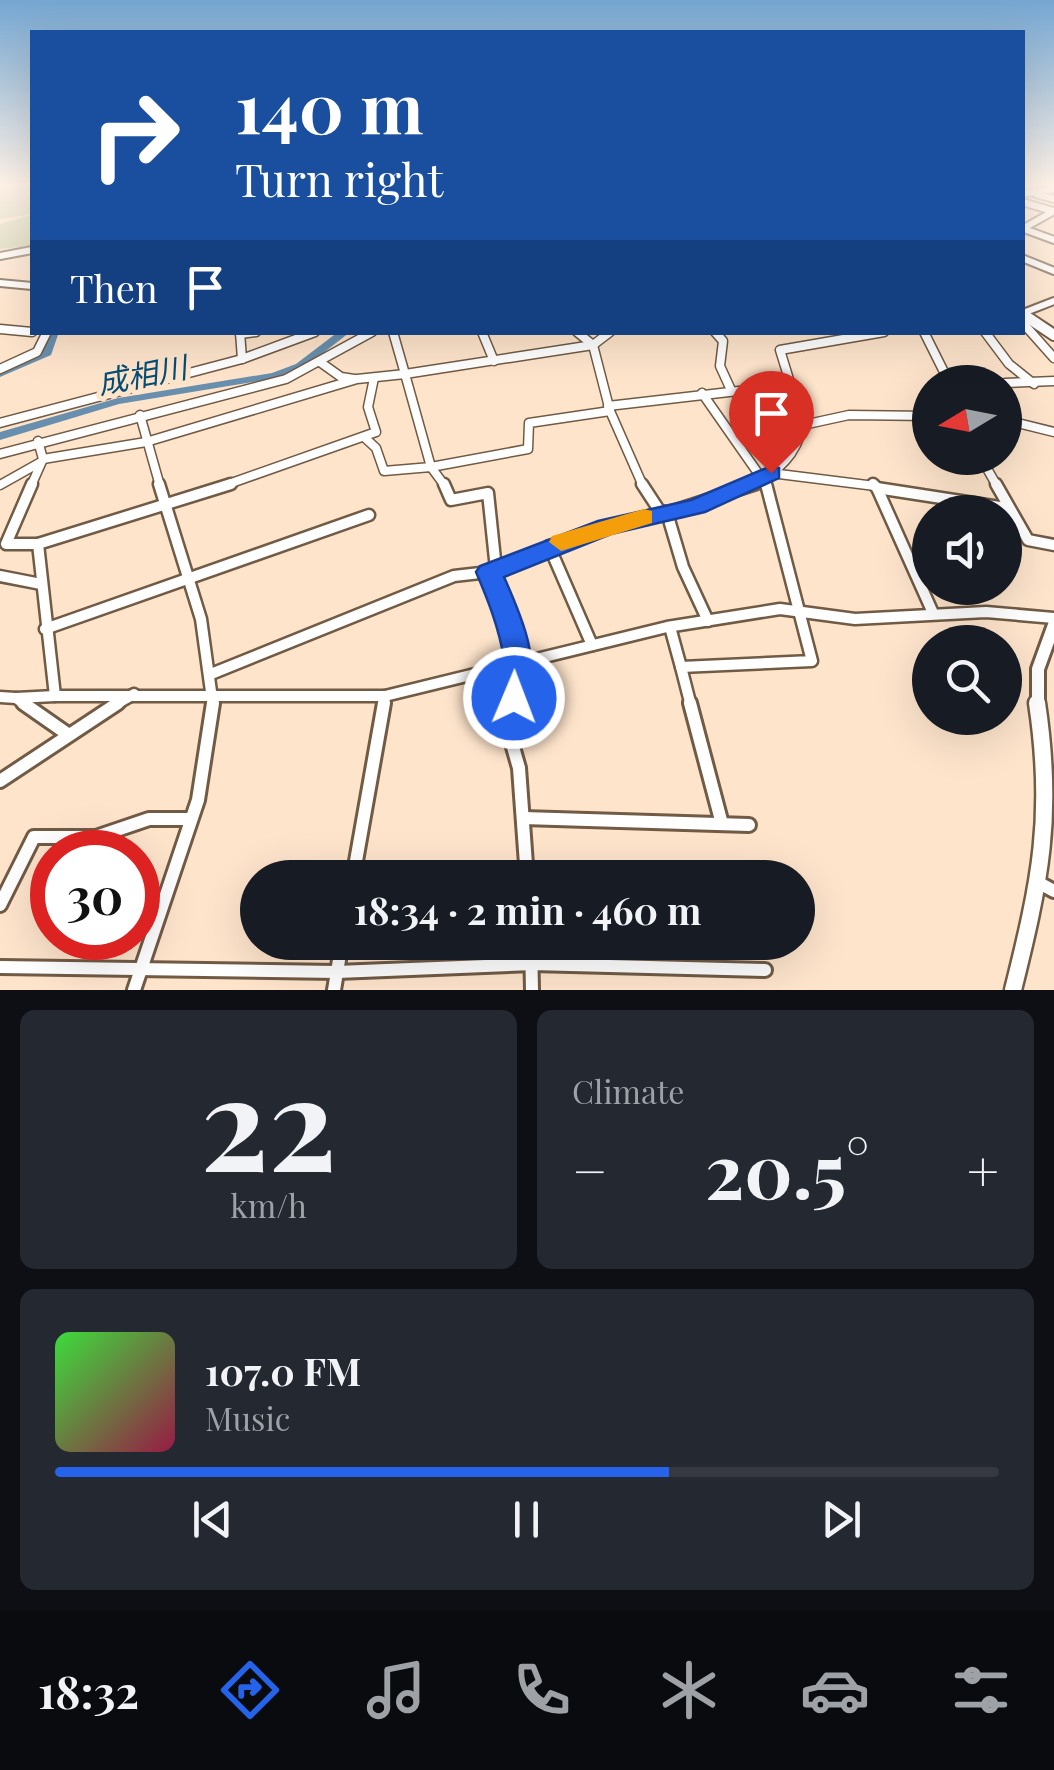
<!DOCTYPE html>
<html lang="en">
<head>
<meta charset="utf-8">
<style>
  body { margin:0; font-family:"Playfair Display","Noto Sans JP",serif; background:#242831; color:#f1f3f6; height:100vh; display:flex; flex-direction:column; font-size:38px; white-space:nowrap }
  * { box-sizing:border-box; margin:0 }
  p { font-size:32px; color:#9ea1a6 }
  .icon { flex:none; width:55px; height:55px; fill:none; stroke:currentColor; stroke-width:2; stroke-linecap:round; stroke-linejoin:round }
  .map { position:relative; height:990px; overflow:hidden }
  .panel { display:flex; flex-direction:column; gap:20px; padding:20px; background:#0d0f14; flex:1 }
  .panel>* { flex:none }
  .top-card { position:absolute; left:30px; top:30px; width:995px; height:305px; border-radius:0px; box-shadow:0 10px 40px #0002; background:#1a4fa0; color:#fff; overflow:hidden }
  .needle { width:65px; rotate:260deg }
  .tools { position:absolute; left:912px; top:365px; display:grid; gap:20px }
  .tools a { display:grid; place-items:center; width:110px; height:110px; border-radius:50%; background:#171b24; box-shadow:0 10px 40px #0002; font-size:50px }
  .speed { position:absolute; left:30px; top:830px; display:flex; gap:20px; font-size:50px; font-weight:700; text-align:center }
  .speed>* { display:grid; place-content:center; width:130px; height:130px; border-radius:50%; background:#171b24; box-shadow:0 10px 40px #0002; line-height:1 }
  .speed .limit { border:15px solid #d22; background:#fff; color:#111 }
  .pin { position:absolute; display:grid; place-items:center; width:85px; height:85px; color:#fff; margin:-102px -42px; border-radius:50% 50% 50% 0; rotate:-45deg; box-shadow:0 0 10px #0007 }
  .pin .icon { rotate:45deg }
  .me { position:absolute; width:110px; margin:-55px; rotate:1deg; stroke-linejoin:round; filter:drop-shadow(0 0 8px #0008) }
  .turn { display:flex; align-items:center; gap:35px; height:210px; padding:0 40px; font-size:45px }
  .turn .icon { width:130px; height:130px; stroke-width:2.5 }
  .turn b { display:block; font-size:70px; line-height:85px }
  .then { display:flex; align-items:center; height:95px; padding:0 40px; background:#0003; gap:20px; font-size:38px }
  .big { font-size:75px; font-weight:700; line-height:1.1 }
  .panel .card { flex:1; display:flex; flex-direction:column; justify-content:center; gap:15px; min-width:0; padding:0 35px; border-radius:15px; background:#242831 }
  .panel .dial { align-items:center; gap:0 }
  .dial b { font-size:130px; line-height:1 }
  .song { display:flex; align-items:center; gap:30px }
  .cover { width:120px; height:120px; border-radius:15px; background:linear-gradient(135deg,hsl(120 70% 55%),hsl(340 70% 35%)) }
  .played { height:10px; border-radius:5px; background:linear-gradient(90deg,#2563eb 65%,#363941 65%) }
  .keys { display:flex; justify-content:space-around; direction:ltr }
  .heat { display:flex; justify-content:space-between; align-items:center; font-size:55px; direction:ltr }
  .panel .tiles { flex:1; display:grid; gap:20px; grid-template-columns:1fr 1fr }
  .card:last-child { grid-column:span 2 }
  .trip { position:absolute; left:240px; top:860px; width:575px; height:100px; border-radius:50px; background:#171b24; box-shadow:0 10px 40px #0002; font-weight:700; line-height:100px; text-align:center }
  .dock { display:flex; height:160px; justify-content:space-around; align-items:center; background:#090b0e; color:#9ea1a6 }
  .dock .icon { width:70px; height:70px }
  .dock .current { color:#2563eb }
  .dock b { font-size:45px; color:#f1f3f6 }
  .map>svg:first-child { display:block }
</style>
</head>
<body>
<div class="map">
<svg width="1054" height="990" viewBox="0 0 1054 990">
  <rect width="100%" height="100%" fill="#fee4cb"/>
  <!-- green -->
  <g fill="#c8cfa8">
    <path d="M0,186H32V214L0,219Z"/>
    <path d="M32,215L30,246L0,249V224Z"/>
  </g>
  <g fill="none" stroke-linecap="round" stroke-linejoin="round">
    <!-- river -->
    <g fill="#6890ae" fill-rule="evenodd">
      <path d="M49,332H59L51,355L0,377V370L43,351Z"/>
      <path d="M338,332H350L304,368L278,378L119,404L0,440V432L118,398L272,373L296,364Z"/>
    </g>
    <defs>
      <g id="minor-far3">
        <path d="M1022,194L1054,189"/>
        <path d="M1036,194L1054,199"/>
        <path d="M1022,202L1053,211"/>
        <path d="M1022,229L1054,211"/>
        <path d="M1024,229L1054,240"/>
        <path d="M0,256L32,250"/>
        <path d="M1022,258L1054,271"/>
        <path d="M0,283L32,286"/>
        <path d="M1023,313L1054,301"/>
      </g>
      <g id="minor-far2">
        <path d="M1022,322L1054,358"/>
        <path d="M0,329L32,332"/>
        <path d="M240,332L242,359"/>
        <path d="M482,332L494,361"/>
        <path d="M577,332L593,345L610,411L643,486"/>
        <path d="M610,332L593,345L405,374L431,467L528,449L529,423L610,411"/>
        <path d="M715,332L723,341L720,366L731,390"/>
        <path d="M924,332L949,382"/>
        <path d="M985,332L1009,364L1034,384"/>
        <path d="M240,334L256,332"/>
        <path d="M320,362L341,377L354,379"/>
        <path d="M0,369L37,352L47,332"/>
        <path d="M948,380L998,382"/>
        <path d="M1005,383L1054,381"/>
        <path d="M702,393L767,486"/>
        <path d="M608,406L790,385"/>
        <path d="M140,415L160,486"/>
        <path d="M1005,420L1054,432"/>
        <path d="M0,423L242,359L315,332"/>
        <path d="M803,425L780,350L884,332"/>
        <path d="M364,437L376,448L384,471L431,467L445,486"/>
        <path d="M0,454L286,379L372,332"/>
        <path d="M981,458L997,486"/>
        <path d="M43,459L146,442L357,379L405,374L393,332"/>
        <path d="M771,473L875,486"/>
        <path d="M0,485L41,462"/>
        <path d="M31,486L43,459L38,441"/>
        <path d="M223,486L376,432L368,407L374,378"/>
        <path d="M752,486C779,470 796,456 803,425L849,415L930,416"/>
      </g>
      <g id="minor-far1">
        <path d="M32,484L6,544H38"/>
        <path d="M159,484L201,619L213,706"/>
        <path d="M231,484L38,544L55,696H385L667,627L780,609L855,619L986,612L1054,618"/>
        <path d="M444,484L451,500L488,493L496,569"/>
        <path d="M642,484L659,510L667,513L683,567L708,621"/>
        <path d="M873,484L877,488L1006,508"/>
        <path d="M996,484L1028,540L1054,545"/>
        <path d="M877,488L933,613"/>
        <path d="M667,513L756,484"/>
        <path d="M549,546L592,645"/>
        <path d="M491,571L578,536L665,512"/>
        <path d="M0,576L41,584"/>
        <path d="M670,627L681,667L812,661L766,484"/>
        <path d="M45,629L369,515"/>
        <path d="M681,667L691,706"/>
        <path d="M211,674L454,576L489,572C511,620 520,653 513,706"/>
        <path d="M0,697L16,698L27,706"/>
        <path d="M16,698L55,696"/>
        <path d="M113,706L134,694"/>
        <path d="M383,706L385,696"/>
      </g>
      <g id="minor">
        <path d="M23,703L66,733"/>
        <path d="M513,703L509,733L519,768L527,878"/>
        <path d="M690,703L722,824"/>
        <path d="M0,781L118,703"/>
        <path d="M523,818L749,825"/>
        <path d="M353,878L384,703"/>
        <path d="M1041,884L1054,891"/>
        <path d="M0,905L34,837H96L149,819H191"/>
        <path d="M531,942L532,990"/>
        <path d="M0,967L337,972L532,964L765,970"/>
        <path d="M134,990L198,800L213,703"/>
        <path d="M334,990L342,942"/>
      </g>
      <path id="major-far3" d="M1022,313L1028,317"/>
      <path id="major-far2" d="M1024,315L1054,335"/>
      <path id="major-far1" d="M1038,706V669L1054,625"/>
      <path id="major" d="M1013,990C1040,882 1054,816 1037,703"/>
    </defs>
    <!-- minor-far3 casing -->
    <use href="#minor-far3" stroke="#715b45" stroke-width="10"/>
    <!-- minor-far2 casing -->
    <use href="#minor-far2" stroke="#715b45" stroke-width="11"/>
    <!-- minor-far1 casing -->
    <use href="#minor-far1" stroke="#715b45" stroke-width="15"/>
    <!-- minor casing -->
    <use href="#minor" stroke="#715b45" stroke-width="18"/>
    <!-- major-far3 casing -->
    <use href="#major-far3" stroke="#715b45" stroke-width="11"/>
    <!-- major-far2 casing -->
    <use href="#major-far2" stroke="#715b45" stroke-width="14"/>
    <!-- major-far1 casing -->
    <use href="#major-far1" stroke="#715b45" stroke-width="18"/>
    <!-- major casing -->
    <use href="#major" stroke="#715b45" stroke-width="21"/>
    <!-- minor-far3 -->
    <use href="#minor-far3" stroke="#fff" stroke-width="6"/>
    <!-- minor-far2 -->
    <use href="#minor-far2" stroke="#fff" stroke-width="8"/>
    <!-- minor-far1 -->
    <use href="#minor-far1" stroke="#fff" stroke-width="10"/>
    <!-- minor -->
    <use href="#minor" stroke="#fff" stroke-width="12"/>
    <!-- major-far3 -->
    <use href="#major-far3" stroke="#fff" stroke-width="8"/>
    <!-- major-far2 -->
    <use href="#major-far2" stroke="#fff" stroke-width="10"/>
    <!-- major-far1 -->
    <use href="#major-far1" stroke="#fff" stroke-width="12"/>
    <!-- major -->
    <use href="#major" stroke="#fff" stroke-width="16"/>
  </g>
  <!-- sky -->
  <linearGradient id="sky" x2="0" y2="1"><stop stop-color="#75a6d1"/><stop offset="0.57" stop-color="#fff3e8"/><stop offset="1" stop-color="#fff3e8" stop-opacity="0"/></linearGradient>
  <rect width="1054" height="325" fill="url(#sky)"/>
  <!-- route -->
  <path fill="#2563eb" stroke="#184099" stroke-width="2.5" d="M771,466L779,468V478L705,512L611,534L504,577C521,615 544,666 524,707L514,710L504,707C496,691 506,675 504,659C499,628 488,600 476,572L480,566L598,521L691,500Z"/>
  <!-- slow -->
  <path fill="#f59e0b" d="M644,509L652,511V523L561,551L549,542L552,536Z"/>
  <g text-anchor="middle" dominant-baseline="central" stroke-width="10" stroke-linejoin="round" paint-order="stroke">
    <!-- water labels -->
    <g font-size="30" font-style="italic" fill="#044d76" stroke="#fee4cb">
      <text transform="translate(142 374) rotate(-11)">成相川</text>
    </g>
  </g>
</svg>
<div class="tools">
<a><svg class="needle" viewBox="-14 -14 28 28"><path d="M0-13l5 13h-10z" fill="#e53935"/><path d="M0 13l5-13h-10z" fill="#9ea1a6"/></svg></a>
<a><svg class="icon" aria-label="sound" viewBox="0 0 24 24"><path d="M4 9h4l5-4v14l-5-4H4zM17 9q2 3 0 6"/></svg></a>
<a><svg class="icon" aria-label="search" viewBox="0 0 24 24"><circle cx="10" cy="10" r="6"/><path d="M15 15l6 6"/></svg></a>
</div>
<div class="speed"><div class="limit">30</div></div>
<div class="pin" style="left:771px;top:473px;background:#d93025"><svg class="icon" aria-label="arrive" viewBox="0 0 24 24"><path d="M6 21V4h12l-3 4 3 4H6"/></svg></div>
<svg class="me" style="left:514px;top:698px" viewBox="-20 -20 40 40"><circle r="17" fill="#2563eb" stroke="#fff" stroke-width="3"/><path d="M0-11L8 9 0 5-8 9z" fill="#fff"/></svg>
<div class="trip">18:34 · 2 min · 460 m</div>
<div class="top-card">
<div class="turn"><svg class="icon" aria-label="right" viewBox="0 0 24 24"><path d="M7 20v-9h11M14 6l5 5-5 5"/></svg><div><b>140 m</b>Turn right</div></div>
<div class="then">Then<svg class="icon" aria-label="arrive" viewBox="0 0 24 24"><path d="M6 21V4h12l-3 4 3 4H6"/></svg></div>
</div>
</div>
<section class="panel">
<div class="tiles">
<div class="card dial"><b>22</b><p>km/h</p></div>
<div class="card"><p>Climate</p>
<div class="heat"><a>−</a><b class="big">20.5°</b><a>+</a></div>
</div>
<div class="card">
<div class="song"><i class="cover"></i><div><b>107.0 FM</b><p>Music</p></div></div>
<div class="played"></div>
<div class="keys"><svg class="icon" aria-label="previous" viewBox="0 0 24 24"><path d="M18 5L8 12l10 7zM5 5v14"/></svg><svg class="icon" aria-label="pause" viewBox="0 0 24 24"><path d="M8 5v14M16 5v14"/></svg><svg class="icon" aria-label="next" viewBox="0 0 24 24"><path d="M6 5l10 7-10 7zM19 5v14"/></svg></div>
</div>
</div>
</section>
<nav class="dock">
<b>18:32</b>
<svg class="icon current" aria-label="directions" viewBox="0 0 24 24"><path d="M12 3l9 9-9 9-9-9zM9 14v-3h6M13 9l2 2-2 2"/></svg>
<svg class="icon" aria-label="music" viewBox="0 0 24 24"><path d="M9 18V5l10-2v13"/><circle cx="6" cy="18" r="3"/><circle cx="16" cy="16" r="3"/></svg>
<svg class="icon" aria-label="phone" viewBox="0 0 24 24"><path d="M5 4h4l2 5-3 2q2 4 5 5l2-3 5 2v4C11 20 4 13 5 4z"/></svg>
<svg class="icon" aria-label="climate" viewBox="0 0 24 24"><path d="M12 3v18M4 7l16 10M4 17L20 7"/></svg>
<svg class="icon" aria-label="car" viewBox="0 0 24 24"><path d="M5 17H2v-5l4-1 3-4h7l3 4 3 1v5h-3M9 17h6M6 11h13"/><circle cx="7" cy="17" r="2"/><circle cx="17" cy="17" r="2"/></svg>
<svg class="icon" aria-label="filters" viewBox="0 0 24 24"><path d="M4 7h16M4 17h16"/><circle cx="9" cy="7" r="2"/><circle cx="15" cy="17" r="2"/></svg>
</nav>
</body>
</html>
